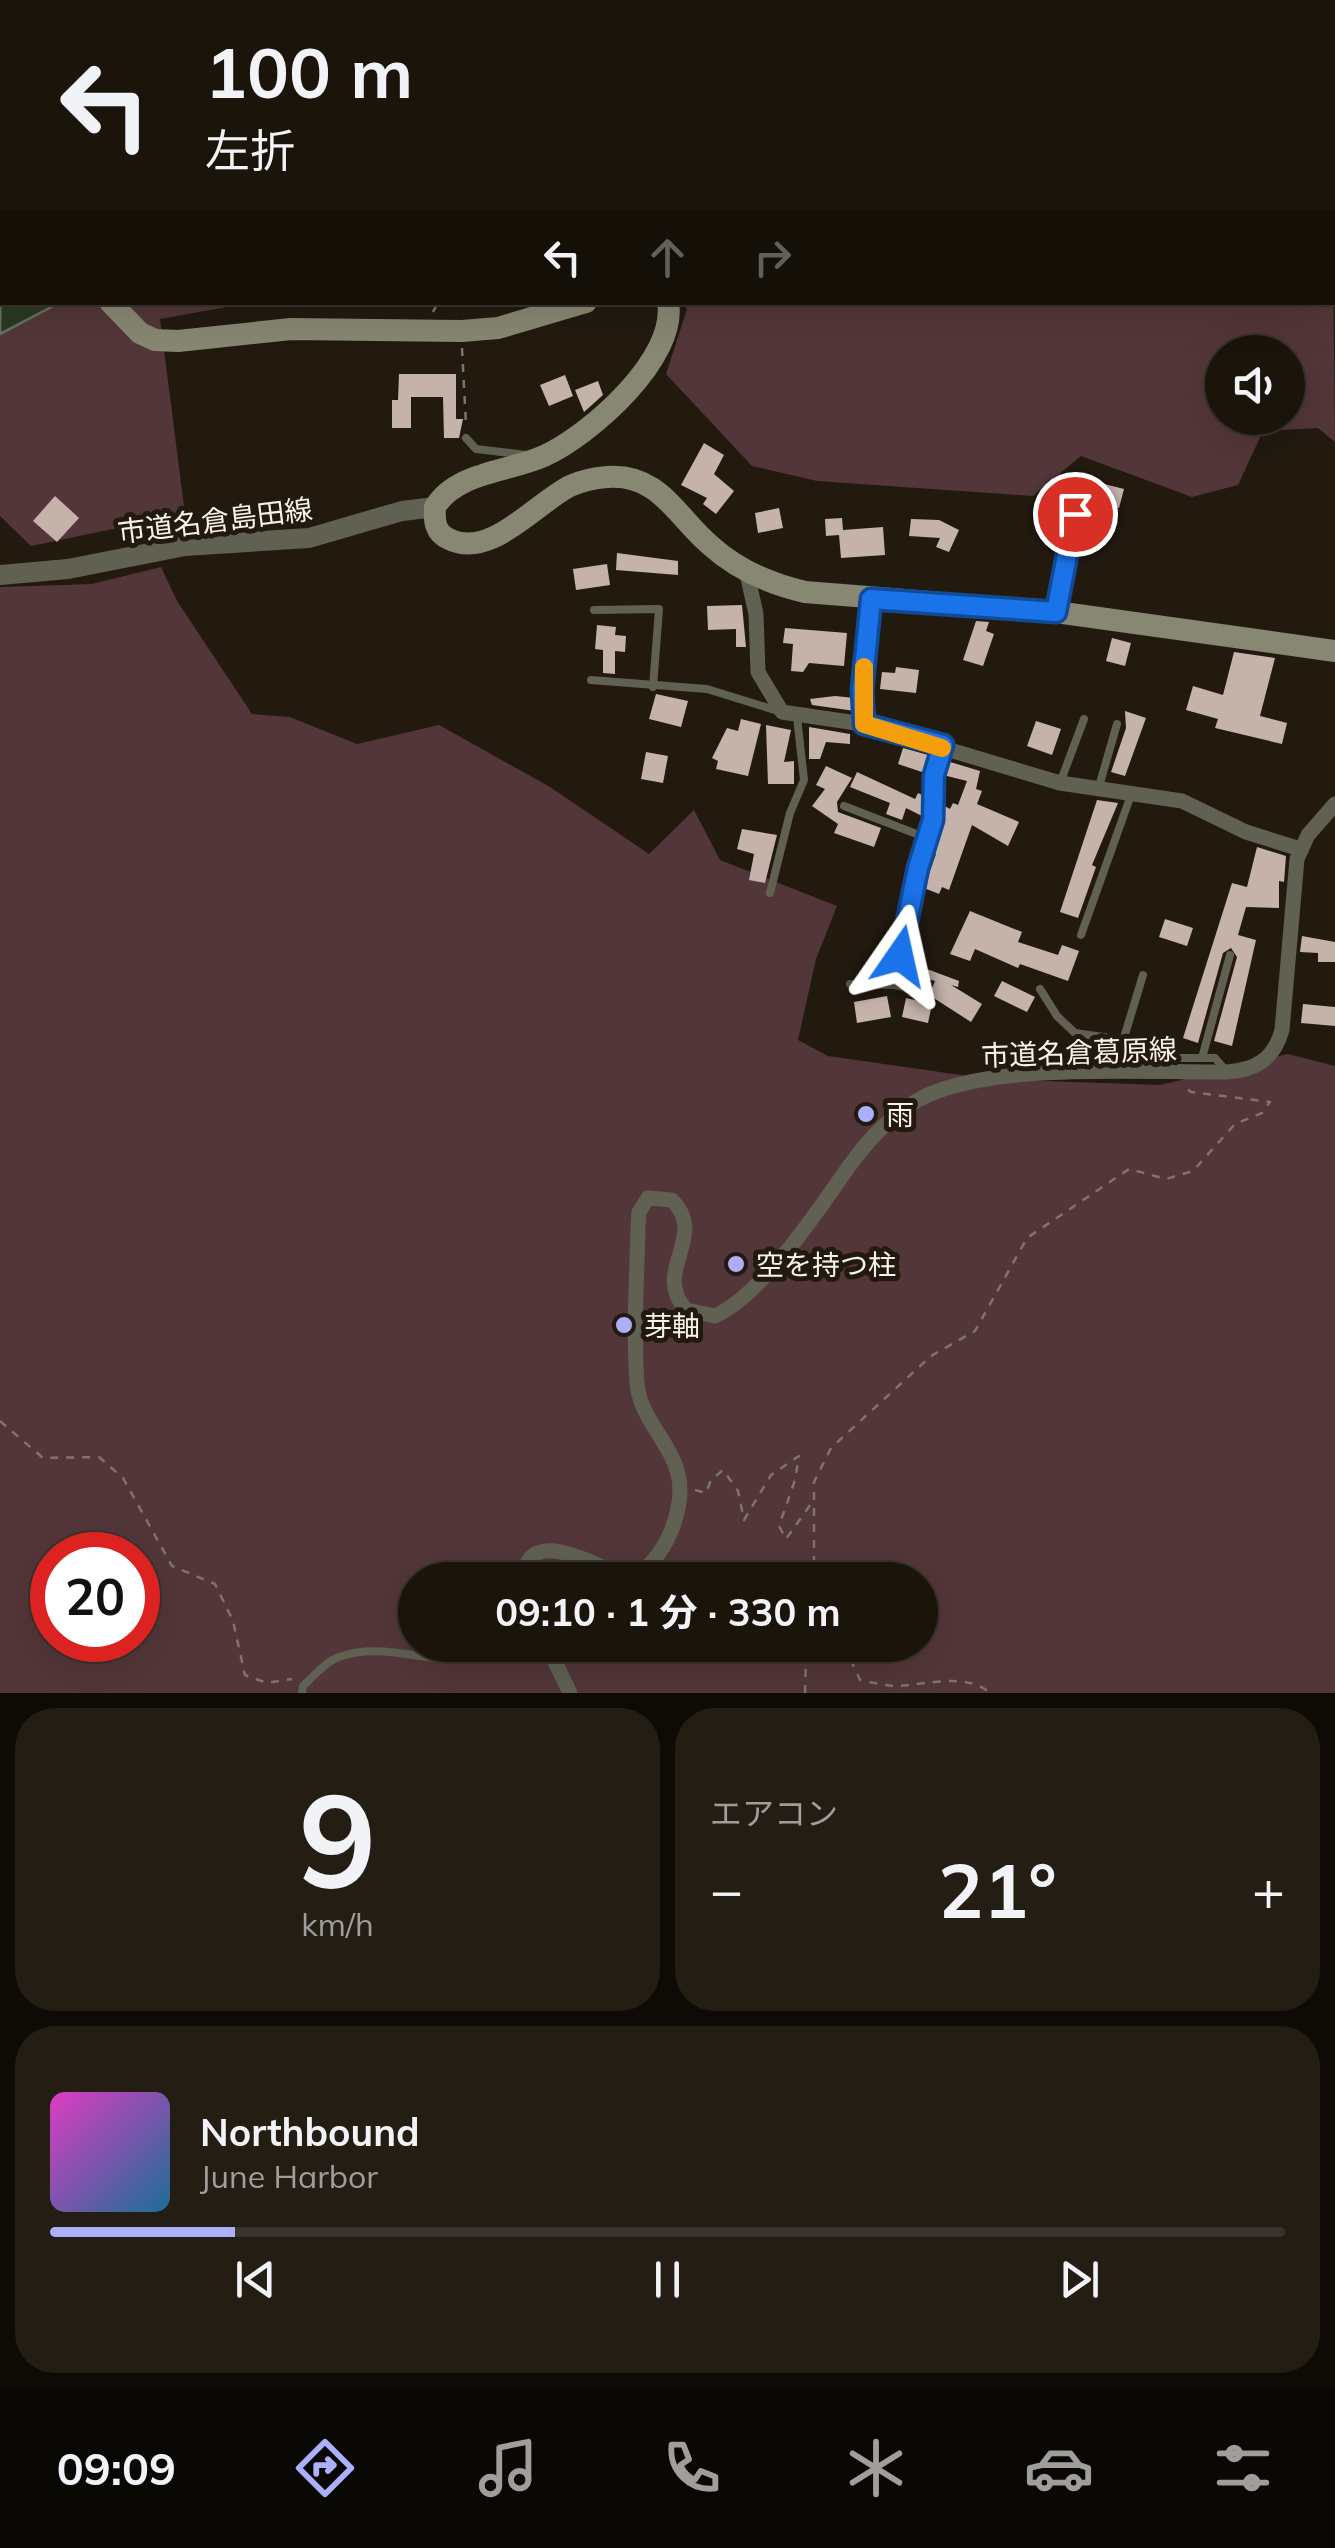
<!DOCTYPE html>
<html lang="ja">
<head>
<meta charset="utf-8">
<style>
  body { margin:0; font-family:Mulish,"Noto Sans JP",sans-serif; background:#231d14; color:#f1f3f6; height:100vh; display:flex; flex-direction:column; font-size:38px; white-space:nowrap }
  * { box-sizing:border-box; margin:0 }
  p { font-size:32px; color:#9f9e9d }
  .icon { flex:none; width:55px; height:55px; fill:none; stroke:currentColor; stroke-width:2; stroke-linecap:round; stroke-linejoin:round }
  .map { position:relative; height:1693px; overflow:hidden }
  .side { display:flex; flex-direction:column; gap:15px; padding:15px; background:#0e0b06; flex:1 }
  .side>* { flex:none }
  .guide { position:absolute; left:0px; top:0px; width:1335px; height:305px; box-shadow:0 10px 40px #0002,0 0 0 2px #38332c; background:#1a140b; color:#f1f3f6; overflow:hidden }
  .controls { position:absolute; left:1205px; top:335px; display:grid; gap:20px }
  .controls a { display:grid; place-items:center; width:100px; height:100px; border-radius:50%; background:#1a140b; box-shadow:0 10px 40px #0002,0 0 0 2px #38332c; font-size:50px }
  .speed { position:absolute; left:30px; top:1532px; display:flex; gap:20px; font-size:50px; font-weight:700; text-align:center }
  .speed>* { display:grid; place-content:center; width:130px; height:130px; border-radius:50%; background:#1a140b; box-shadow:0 10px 40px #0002,0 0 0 2px #38332c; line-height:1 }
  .speed .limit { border:15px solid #d22; background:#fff; color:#111 }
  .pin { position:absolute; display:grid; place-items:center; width:85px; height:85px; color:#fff; margin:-42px; border:5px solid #fff; border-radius:50%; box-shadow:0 2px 10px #0007 }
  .me { position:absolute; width:110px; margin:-55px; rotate:11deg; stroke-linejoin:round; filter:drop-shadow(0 0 8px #0008) }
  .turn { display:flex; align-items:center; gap:35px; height:210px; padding:0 40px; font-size:45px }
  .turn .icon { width:130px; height:130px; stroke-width:2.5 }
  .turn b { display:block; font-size:70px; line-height:85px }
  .lanes { display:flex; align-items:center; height:95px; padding:0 40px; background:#0003; justify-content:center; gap:50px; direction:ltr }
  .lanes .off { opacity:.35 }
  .big { font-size:75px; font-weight:700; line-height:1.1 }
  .side .widget { flex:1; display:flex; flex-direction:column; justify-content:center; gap:15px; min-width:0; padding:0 35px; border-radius:40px; background:#231d14 }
  .side .dial { align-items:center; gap:0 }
  .dial b { font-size:130px; line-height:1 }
  .song { display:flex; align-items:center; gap:30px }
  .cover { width:120px; height:120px; border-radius:15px; background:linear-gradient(135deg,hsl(310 70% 55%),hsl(200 70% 35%)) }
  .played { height:10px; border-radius:5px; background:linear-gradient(90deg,#acaffb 15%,#38332c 15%) }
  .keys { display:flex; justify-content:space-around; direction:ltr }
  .heat { display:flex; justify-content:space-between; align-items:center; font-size:55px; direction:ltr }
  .side .tiles { flex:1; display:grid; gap:15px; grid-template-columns:1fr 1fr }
  .widget:last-child { grid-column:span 2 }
  .trip { position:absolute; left:398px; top:1562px; width:540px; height:100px; border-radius:50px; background:#1a140b; box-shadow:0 10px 40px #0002,0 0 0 2px #38332c; font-weight:700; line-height:100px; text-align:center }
  .dock { display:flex; height:160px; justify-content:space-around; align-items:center; background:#0a0804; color:#9f9e9d }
  .dock .icon { width:70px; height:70px }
  .dock .active { color:#acaffb }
  .dock b { font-size:45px; color:#f1f3f6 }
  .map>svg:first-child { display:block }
</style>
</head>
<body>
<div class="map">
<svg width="1335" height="1693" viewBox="0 0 1335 1693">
  <rect width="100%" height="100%" fill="#221a0f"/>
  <!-- forest -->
  <g fill="#533639" fill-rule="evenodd">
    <path d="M875,0H1335V118L1332,2Z"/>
    <path d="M1333,254L1335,442L1318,428L1263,431L1238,485L1192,497L1081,456L1033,496L817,481L752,466L666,374L687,309L682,303L1332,302ZM1222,352H1288V418H1222Z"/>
    <path d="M59,303H249L160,319L185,514L31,546L0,516V334Z"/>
    <path d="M161,567L177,601L252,714L290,717L357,744L439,725L550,787L649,854L694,810L720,860L837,906L816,959L798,1040L828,1056L989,1079L1160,1085L1288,1054L1335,1066V1693H0V587L92,584ZM52,1555H138V1640H52ZM415,1580H920V1645H415Z"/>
  </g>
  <!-- water -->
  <path fill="#2a3923" stroke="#68705f" stroke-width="2.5" d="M2,132V302L59,303L0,334Z"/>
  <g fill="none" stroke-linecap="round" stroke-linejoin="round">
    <!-- river -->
    <path stroke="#2a3923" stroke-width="28" d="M71,0L79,2"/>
  </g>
  <!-- building -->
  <g fill="#c5b3ab">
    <path d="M399,374H456V419H463L459,438H444L443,397H411V428H392V400H398Z"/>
    <path d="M565,375L573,396L549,406L540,385Z"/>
    <path d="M598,381L603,395L584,412L575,390Z"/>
    <path d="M704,443L724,455L714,474L734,491L716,514L703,504L707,498L681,485Z"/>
    <path d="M1092,481L1124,489L1119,508L1110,506L1104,530L1081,524Z"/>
    <path d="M55,496L79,518L57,542L33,521Z"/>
    <path d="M779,508L783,528L758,533L755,513Z"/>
    <path d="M842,518L843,530L883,527L885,555L841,558L839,535L826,536L825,519Z"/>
    <path d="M911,519L939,520L959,530L949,552L936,547L940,538L909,536Z"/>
    <path d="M617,553L678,561V575L616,570Z"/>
    <path d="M607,564L610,585L576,590L573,569Z"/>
    <path d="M742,605L746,647H736V629L708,630L707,606Z"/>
    <path d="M976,621L989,622L986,631L994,634L983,666L963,660Z"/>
    <path d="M597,625L616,627L615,635L626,636L625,652L615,651V674L603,673V650L595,649Z"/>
    <path d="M785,628L847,633L844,666L809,663L803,672L791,671L793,644L783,643Z"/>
    <path d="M1112,638L1131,643L1125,666L1106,661Z"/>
    <path d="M1234,652L1275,658L1260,716L1287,723L1282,744L1215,728L1218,719L1186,710L1193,686L1223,695Z"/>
    <path d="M896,667L919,670L916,693L880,689L882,672L895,673Z"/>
    <path d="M656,694L688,701L681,727L649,719Z"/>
    <path d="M835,696L855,698V711L812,705L810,699Z"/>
    <path d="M1125,711L1146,718L1125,776L1111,772L1126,728Z"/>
    <path d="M741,719L761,724L748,776L716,769L718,761L712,758L727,728L738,731Z"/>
    <path d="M1036,721L1061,729L1052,755L1027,746Z"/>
    <path d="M766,725L791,730L784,762L794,761V784H768Z"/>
    <path d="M809,727L850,734V744L826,742L820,759H809Z"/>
    <path d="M903,748L932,756L928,774L898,764Z"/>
    <path d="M646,752L668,756L663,783L641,779Z"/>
    <path d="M947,761L980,771L976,789L982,791L977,804L1019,822L1008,846L972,825L949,890L942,887L939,894L924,888L936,854L931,852L941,804L950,809L953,803L958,805L967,781L943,775Z"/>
    <path d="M826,766L852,778L837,802L838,812L881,828L874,847L834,833L838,824L812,806L825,789L816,785Z"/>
    <path d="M857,772L915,799L918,793L926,797V818L906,808L902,820L886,814L890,803L850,787Z"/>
    <path d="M1097,800L1118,803L1092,865L1096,867L1078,918L1060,912Z"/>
    <path d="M742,829L777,835L765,883L749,880L754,854L737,849Z"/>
    <path d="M1257,847L1286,856L1284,882L1279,881V908L1246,907L1238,935L1256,940L1232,1046L1214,1041L1237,957L1231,948L1223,953L1198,1043L1183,1038L1232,883L1247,887Z"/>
    <path d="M970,911L1022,932L1018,942L1058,955L1062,945L1079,951L1068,981L1020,964L1018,968L975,949L970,961L950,954Z"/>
    <path d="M1165,919L1193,928L1187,946L1159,937Z"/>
    <path d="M1302,936L1335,942V962H1318V953L1300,952Z"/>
    <path d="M911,963L959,981L958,987L951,985L982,1004L971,1022L929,995L935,981L908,974Z"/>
    <path d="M1002,981L1035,997L1027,1012L994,996Z"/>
    <path d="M887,996L891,1017L857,1023L854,1002Z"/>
    <path d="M906,998L932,1004L928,1023L902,1017Z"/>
    <path d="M1303,1004L1335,1007V1026L1301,1023Z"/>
  </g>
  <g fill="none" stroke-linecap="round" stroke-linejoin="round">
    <!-- path -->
    <g stroke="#7c756c" stroke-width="2.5" stroke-dasharray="8 8" stroke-linecap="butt">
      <path d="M433,312L438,302"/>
      <path d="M462,348L466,425"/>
      <path d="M0,1421L43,1458L99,1457L123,1478L172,1566L215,1584L233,1621L245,1675L267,1683L292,1679"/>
      <path d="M695,1490L706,1493L711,1480L723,1470L738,1491L744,1520L771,1475L799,1456L795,1480L779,1526L786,1539L813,1501"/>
      <path d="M814,1580V1482L831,1448L931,1356L975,1331L1027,1238L1129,1169L1166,1179L1193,1171L1235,1124L1262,1113L1270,1102L1191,1092L1185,1087"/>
      <path d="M844,1645L860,1680C871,1682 882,1685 893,1686C923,1686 965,1671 990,1693"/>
      <path d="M805,1693L806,1661L812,1645"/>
    </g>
    <!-- service -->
    <g stroke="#606053" stroke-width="8">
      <path d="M466,438L476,449L526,455"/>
      <path d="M1057,607L1079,492"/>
      <path d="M594,610L659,609L653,687"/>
      <path d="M591,680L707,689L778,711"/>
      <path d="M863,724L862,690L871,599"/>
      <path d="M1060,783L1084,719"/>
      <path d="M1098,790L1117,724"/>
      <path d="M844,806L927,838"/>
      <path d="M770,893L790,813L804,780L797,717"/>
      <path d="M1081,935L1131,795"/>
      <path d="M850,984L895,985L918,869L933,820L935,775L942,749"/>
      <path d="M895,985L923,991"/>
      <path d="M1040,989L1057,1016L1075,1033L1153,1044L1175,1058H1215L1227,1072"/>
      <path d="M1123,1041L1143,975"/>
      <path d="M1202,1058L1230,955"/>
      <path d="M302,1693L303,1686C313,1677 326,1661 339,1657C398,1637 443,1679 506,1645"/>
    </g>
    <!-- minor -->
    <g stroke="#606053" stroke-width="15">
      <path d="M746,569L756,614L758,672L782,712L863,724L1060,783L1182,801L1246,832L1300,849"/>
      <path d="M523,1580C527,1520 599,1570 629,1577C663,1567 687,1508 678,1474C670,1441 640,1419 637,1383C633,1332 637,1278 638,1227L639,1212L648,1198L672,1200C709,1237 651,1270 686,1310L715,1316C759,1296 811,1221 838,1182C859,1151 885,1118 918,1100C988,1061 1144,1073 1227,1072C1256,1070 1274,1059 1282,1030L1297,859L1308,835L1335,804"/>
      <path d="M547,1645L570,1693"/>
    </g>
    <!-- tertiary -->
    <path stroke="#606053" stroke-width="20" d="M0,575L68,569L185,546L309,538L402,511L435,507"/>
    <!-- secondary -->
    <g stroke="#888773" stroke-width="22">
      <path d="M0,162L2,165"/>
      <path d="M110,302L140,333L155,340L178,341L291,329L462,331L498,328L586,302"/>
      <path d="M668,302C678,358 590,435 544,456C508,472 456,472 435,507C434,521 435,533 449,539C490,560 536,503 570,486C581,481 594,478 607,477C659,473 676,516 710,545C736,569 771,584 805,592L1056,612L1335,651"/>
    </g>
  </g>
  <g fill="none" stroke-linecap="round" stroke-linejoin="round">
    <defs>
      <path id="route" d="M900,956L918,868L933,820L934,775L943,745L864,724L862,690L871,599L1056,612L1075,514"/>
    </defs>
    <!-- route casing -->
    <use href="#route" stroke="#114b97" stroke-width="25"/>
    <!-- route -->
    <use href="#route" stroke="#1a73e8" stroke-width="18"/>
    <!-- slow -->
    <path stroke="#f59e0b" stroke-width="18" d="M864,667V724L942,748"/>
  </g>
  <!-- markers -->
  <g fill="#acaffb" stroke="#221a0f" stroke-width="4">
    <circle cx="866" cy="1114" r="10"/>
    <circle cx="736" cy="1264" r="10"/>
    <circle cx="624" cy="1325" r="10"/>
  </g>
  <g text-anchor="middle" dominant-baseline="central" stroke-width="10" stroke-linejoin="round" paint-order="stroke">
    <!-- street labels -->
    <g font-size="28" fill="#f8f2eb" stroke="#221a0f">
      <text transform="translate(215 520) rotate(-7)">市道名倉島田線</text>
      <text transform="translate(1079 1052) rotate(-2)">市道名倉葛原線</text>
    </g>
    <!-- poi labels -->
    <g font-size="28" fill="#f8f2eb" stroke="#221a0f" text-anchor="start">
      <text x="886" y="1114">雨</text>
      <text x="756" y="1264">空を持つ柱</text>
      <text x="644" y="1325">芽軸</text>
    </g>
  </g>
</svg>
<div class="controls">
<a><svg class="icon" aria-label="sound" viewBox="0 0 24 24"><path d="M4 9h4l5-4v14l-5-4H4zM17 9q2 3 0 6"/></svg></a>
</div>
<div class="speed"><div class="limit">20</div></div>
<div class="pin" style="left:1075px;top:514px;background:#d93025"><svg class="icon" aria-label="arrive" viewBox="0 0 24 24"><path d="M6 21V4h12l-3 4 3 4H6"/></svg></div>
<svg class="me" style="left:900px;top:956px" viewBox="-20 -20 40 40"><path d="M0-17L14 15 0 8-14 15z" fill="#1a73e8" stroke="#fff" stroke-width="4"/></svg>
<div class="trip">09:10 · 1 分 · 330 m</div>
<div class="guide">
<div class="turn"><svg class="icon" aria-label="left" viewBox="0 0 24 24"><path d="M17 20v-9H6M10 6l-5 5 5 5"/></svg><div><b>100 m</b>左折</div></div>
<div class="lanes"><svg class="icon" aria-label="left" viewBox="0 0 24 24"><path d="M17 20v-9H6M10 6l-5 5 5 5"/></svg><svg class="icon off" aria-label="ahead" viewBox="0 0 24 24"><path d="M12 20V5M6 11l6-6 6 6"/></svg><svg class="icon off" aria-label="right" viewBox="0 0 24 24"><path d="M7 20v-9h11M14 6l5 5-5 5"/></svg></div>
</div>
</div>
<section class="side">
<div class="tiles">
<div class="widget dial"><b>9</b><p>km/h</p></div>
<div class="widget"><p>エアコン</p>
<div class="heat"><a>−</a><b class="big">21°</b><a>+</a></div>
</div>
<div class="widget">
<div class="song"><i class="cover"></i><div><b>Northbound</b><p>June Harbor</p></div></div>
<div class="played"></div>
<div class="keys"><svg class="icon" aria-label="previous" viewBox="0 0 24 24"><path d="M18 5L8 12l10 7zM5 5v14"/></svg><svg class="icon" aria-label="pause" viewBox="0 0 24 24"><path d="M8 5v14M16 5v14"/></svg><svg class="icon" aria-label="next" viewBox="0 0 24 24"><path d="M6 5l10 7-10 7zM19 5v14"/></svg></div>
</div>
</div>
</section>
<nav class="dock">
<b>09:09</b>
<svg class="icon active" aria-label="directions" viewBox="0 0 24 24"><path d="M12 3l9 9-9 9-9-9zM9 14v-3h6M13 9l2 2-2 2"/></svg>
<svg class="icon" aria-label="music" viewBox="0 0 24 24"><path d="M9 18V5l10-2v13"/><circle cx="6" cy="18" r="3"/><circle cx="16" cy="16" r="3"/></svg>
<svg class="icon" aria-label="phone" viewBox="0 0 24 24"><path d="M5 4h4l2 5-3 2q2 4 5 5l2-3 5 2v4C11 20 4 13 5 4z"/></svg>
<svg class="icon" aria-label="climate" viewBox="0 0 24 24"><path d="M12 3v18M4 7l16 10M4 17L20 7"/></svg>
<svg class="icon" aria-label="car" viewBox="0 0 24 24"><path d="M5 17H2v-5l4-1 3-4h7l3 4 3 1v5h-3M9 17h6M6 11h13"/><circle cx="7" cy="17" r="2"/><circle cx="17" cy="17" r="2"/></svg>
<svg class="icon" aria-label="filters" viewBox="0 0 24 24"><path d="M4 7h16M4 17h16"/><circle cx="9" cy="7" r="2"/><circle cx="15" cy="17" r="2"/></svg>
</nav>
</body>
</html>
